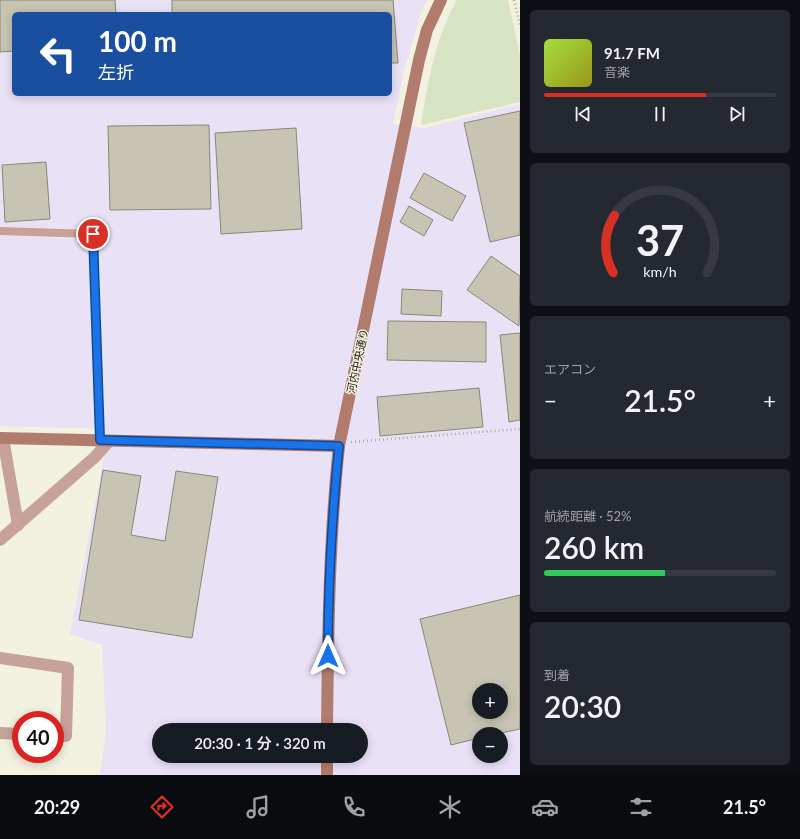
<!DOCTYPE html>
<html lang="ja">
<head>
<meta charset="utf-8">
<style>
  body { margin:0; font-family:Lato,"Noto Sans JP",sans-serif; background:#242831; color:#f1f3f6; height:100vh; display:flex; flex-direction:column; font-size:15px; white-space:nowrap }
  * { box-sizing:border-box; margin:0 }
  p { font-size:13px; color:#9ea1a6 }
  .icon { flex:none; width:22px; height:22px; fill:none; stroke:currentColor; stroke-width:2; stroke-linecap:round; stroke-linejoin:round }
  .map { position:relative; flex:1; overflow:hidden }
  .panel { display:flex; flex-direction:column; gap:10px; padding:10px; background:#0d0f14; width:280px }
  .panel>* { flex:none }
  .hud { position:absolute; left:12px; top:12px; width:380px; height:84px; border-radius:6px; box-shadow:0 2px 10px #0003; background:#1a4fa0; color:#fff; overflow:hidden }
  .tools { position:absolute; left:472px; top:683px; display:grid; gap:8px }
  .tools a { display:grid; place-items:center; width:36px; height:36px; border-radius:50%; background:#171b24; box-shadow:0 2px 10px #0003; font-size:20px }
  .speed { position:absolute; left:12px; top:711px; display:flex; gap:8px; font-size:20px; font-weight:700; text-align:center }
  .speed>* { display:grid; place-content:center; width:52px; height:52px; border-radius:50%; background:#171b24; box-shadow:0 2px 10px #0003; line-height:1 }
  .speed .limit { border:6px solid #d22; background:#fff; color:#111 }
  .pin { position:absolute; display:grid; place-items:center; width:34px; height:34px; color:#fff; margin:-17px; border:2px solid #fff; border-radius:50%; box-shadow:0 1px 4px #0007 }
  .me { position:absolute; width:44px; margin:-22px; rotate:0deg; stroke-linejoin:round; filter:drop-shadow(0 0 3px #0008) }
  .turn { display:flex; align-items:center; gap:14px; height:84px; padding:0 20px; font-size:18px }
  .turn .icon { width:52px; height:52px; stroke-width:2.5 }
  .turn b { display:block; font-size:28px; line-height:34px }
  .big { font-size:30px; font-weight:600; line-height:1.1 }
  .panel .tile { flex:1; display:flex; flex-direction:column; justify-content:center; gap:6px; min-width:0; padding:0 14px; border-radius:6px; background:#242831 }
  .panel .dial { align-items:center; gap:0 }
  .dial svg { height:104px; overflow:visible; fill:none; stroke:#363941; stroke-width:7; stroke-linecap:round; text-anchor:middle }
  .dial text { fill:#f1f3f6; stroke:none }
  .song { display:flex; align-items:center; gap:12px }
  .cover { width:48px; height:48px; border-radius:6px; background:linear-gradient(135deg,hsl(80 70% 55%),hsl(60 70% 35%)) }
  .played { height:4px; border-radius:2px; background:linear-gradient(90deg,#d93025 70%,#363941 70%) }
  .keys { display:flex; justify-content:space-around; direction:ltr }
  .heat { display:flex; justify-content:space-between; align-items:center; font-size:22px; direction:ltr }
  .charge { height:6px; border-radius:3px; background:linear-gradient(90deg,#34c759 52%,#363941 0) }
  .trip { position:absolute; left:152px; top:723px; width:216px; height:40px; border-radius:20px; background:#171b24; box-shadow:0 2px 10px #0003; font-weight:600; line-height:40px; text-align:center }
  .dock { display:flex; height:64px; justify-content:space-around; align-items:center; background:#090b0e; color:#9ea1a6 }
  .dock .icon { width:28px; height:28px }
  .dock .current { color:#d93025 }
  .dock b { font-size:18px; color:#f1f3f6 }
  main { display:flex; flex:1; min-height:0 }
  .map>svg:first-child { display:block }
</style>
</head>
<body>
<main>
<div class="map">
<svg width="520" height="775" viewBox="0 0 520 775">
  <rect width="100%" height="100%" fill="#f3f1df"/>
  <!-- industrial -->
  <path fill="#e9e2f7" fill-rule="evenodd" d="M0,0H427L422,10L405,67L393,124L424,128L520,104V775H100L106,731L102,645L70,634L104,456L105,429L0,426ZM14,14H390V94H14ZM479,690H501V712H479ZM159,730H361V756H159ZM479,734H501V756H479Z"/>
  <!-- green -->
  <path fill="#d8e3c4" d="M457,0H508L520,55V102L421,125C428,82 435,38 457,0Z"/>
  <!-- building -->
  <g fill="#c7c4b3" stroke="#898777" fill-rule="evenodd">
    <path d="M0,0H115L116,14H14V51L0,52Z"/>
    <path d="M172,0H393L398,63H390V14H172Z"/>
    <path d="M520,111V235L490,242L464,123Z"/>
    <path d="M209,125L211,209L110,210L108,126Z"/>
    <path d="M296,128L302,229L221,234L215,133Z"/>
    <path d="M46,162L50,219L5,222L2,165Z"/>
    <path d="M424,173L466,196L452,221L410,198Z"/>
    <path d="M409,206L433,220L424,236L400,222Z"/>
    <path d="M491,256L520,276L519,326L467,290Z"/>
    <path d="M402,289L442,291L441,316L401,314Z"/>
    <path d="M388,321L486,322V362L387,360Z"/>
    <path d="M520,333V420L509,422L500,335Z"/>
    <path d="M479,388L483,427L380,436L377,397Z"/>
    <path d="M103,470L141,476L131,535L165,541L176,471L218,477L192,638L79,620Z"/>
    <path d="M520,595V729L497,734H479V738L451,745L420,619ZM479,690H501V712H479Z"/>
  </g>
  <g fill="none" stroke-linecap="round" stroke-linejoin="round">
    <!-- path -->
    <g stroke="#aba99b" stroke-width="2.5" stroke-dasharray="1 3" stroke-linecap="butt">
      <path d="M514,0L520,26"/>
      <path d="M351,442L520,429"/>
    </g>
    <!-- lane -->
    <path stroke="#c7a298" stroke-width="8" d="M0,231L93,234L100,440"/>
    <!-- street -->
    <g stroke="#c7a298" stroke-width="12">
      <path d="M3,438L18,525"/>
      <path d="M0,540L95,457L109,441"/>
      <path d="M0,658L68,668L66,736H55"/>
      <path d="M0,733L21,734"/>
    </g>
    <!-- secondary -->
    <g stroke="#b17b6d" stroke-width="12">
      <path d="M0,438L339,446"/>
      <path d="M327,730C328,635 329,541 339,446L419,60L427,30L441,0"/>
      <path d="M327,775V756"/>
    </g>
  </g>
  <g fill="none" stroke-linecap="round" stroke-linejoin="round">
    <defs>
      <path id="route" d="M93,234L100,440L339,446C332,516 328,586 328,656"/>
    </defs>
    <!-- route casing -->
    <use href="#route" stroke="#114b97" stroke-width="10"/>
    <!-- route -->
    <use href="#route" stroke="#1a73e8" stroke-width="7"/>
  </g>
  <g text-anchor="middle" dominant-baseline="central" stroke-width="3" stroke-linejoin="round" paint-order="stroke">
    <!-- street labels -->
    <g font-size="11" fill="#201f19" stroke="#f3f1df">
      <text transform="translate(357 361) rotate(-78)">河内中央通り</text>
    </g>
  </g>
</svg>
<div class="tools">
<a>+</a>
<a>−</a>
</div>
<div class="speed"><div class="limit">40</div></div>
<div class="pin" style="left:93px;top:234px;background:#d93025"><svg class="icon" aria-label="arrive" viewBox="0 0 24 24"><path d="M6 21V4h12l-3 4 3 4H6"/></svg></div>
<svg class="me" style="left:328px;top:656px" viewBox="-20 -20 40 40"><path d="M0-17L14 15 0 8-14 15z" fill="#1a73e8" stroke="#fff" stroke-width="4"/></svg>
<div class="trip">20:30 · 1 分 · 320 m</div>
<div class="hud">
<div class="turn"><svg class="icon" aria-label="left" viewBox="0 0 24 24"><path d="M17 20v-9H6M10 6l-5 5 5 5"/></svg><div><b>100 m</b>左折</div></div>
</div>
</div>
<section class="panel">
<div class="tile">
<div class="song"><i class="cover"></i><div><b>91.7 FM</b><p>音楽</p></div></div>
<div class="played"></div>
<div class="keys"><svg class="icon" aria-label="previous" viewBox="0 0 24 24"><path d="M18 5L8 12l10 7zM5 5v14"/></svg><svg class="icon" aria-label="pause" viewBox="0 0 24 24"><path d="M8 5v14M16 5v14"/></svg><svg class="icon" aria-label="next" viewBox="0 0 24 24"><path d="M6 5l10 7-10 7zM19 5v14"/></svg></div>
</div>
<div class="tile dial"><svg viewBox="0 0 100 80">
<path d="M14 69A42 42 0 1 1 86 69"/>
<path d="M14 69A42 42 0 0 1 15 25" stroke="#d93025"/>
<text x="50" y="56" font-size="32" font-weight="700">37</text>
<text x="50" y="72" font-size="11">km/h</text>
</svg></div>
<div class="tile"><p>エアコン</p>
<div class="heat"><a>−</a><b class="big">21.5°</b><a>+</a></div>
</div>
<div class="tile"><p>航続距離 · 52%</p><b class="big">260 km</b><div class="charge"></div></div>
<div class="tile"><p>到着</p><b class="big">20:30</b></div>
</section>
</main>
<nav class="dock">
<b>20:29</b>
<svg class="icon current" aria-label="directions" viewBox="0 0 24 24"><path d="M12 3l9 9-9 9-9-9zM9 14v-3h6M13 9l2 2-2 2"/></svg>
<svg class="icon" aria-label="music" viewBox="0 0 24 24"><path d="M9 18V5l10-2v13"/><circle cx="6" cy="18" r="3"/><circle cx="16" cy="16" r="3"/></svg>
<svg class="icon" aria-label="phone" viewBox="0 0 24 24"><path d="M5 4h4l2 5-3 2q2 4 5 5l2-3 5 2v4C11 20 4 13 5 4z"/></svg>
<svg class="icon" aria-label="climate" viewBox="0 0 24 24"><path d="M12 3v18M4 7l16 10M4 17L20 7"/></svg>
<svg class="icon" aria-label="car" viewBox="0 0 24 24"><path d="M5 17H2v-5l4-1 3-4h7l3 4 3 1v5h-3M9 17h6M6 11h13"/><circle cx="7" cy="17" r="2"/><circle cx="17" cy="17" r="2"/></svg>
<svg class="icon" aria-label="filters" viewBox="0 0 24 24"><path d="M4 7h16M4 17h16"/><circle cx="9" cy="7" r="2"/><circle cx="15" cy="17" r="2"/></svg>
<b>21.5°</b>
</nav>
</body>
</html>
